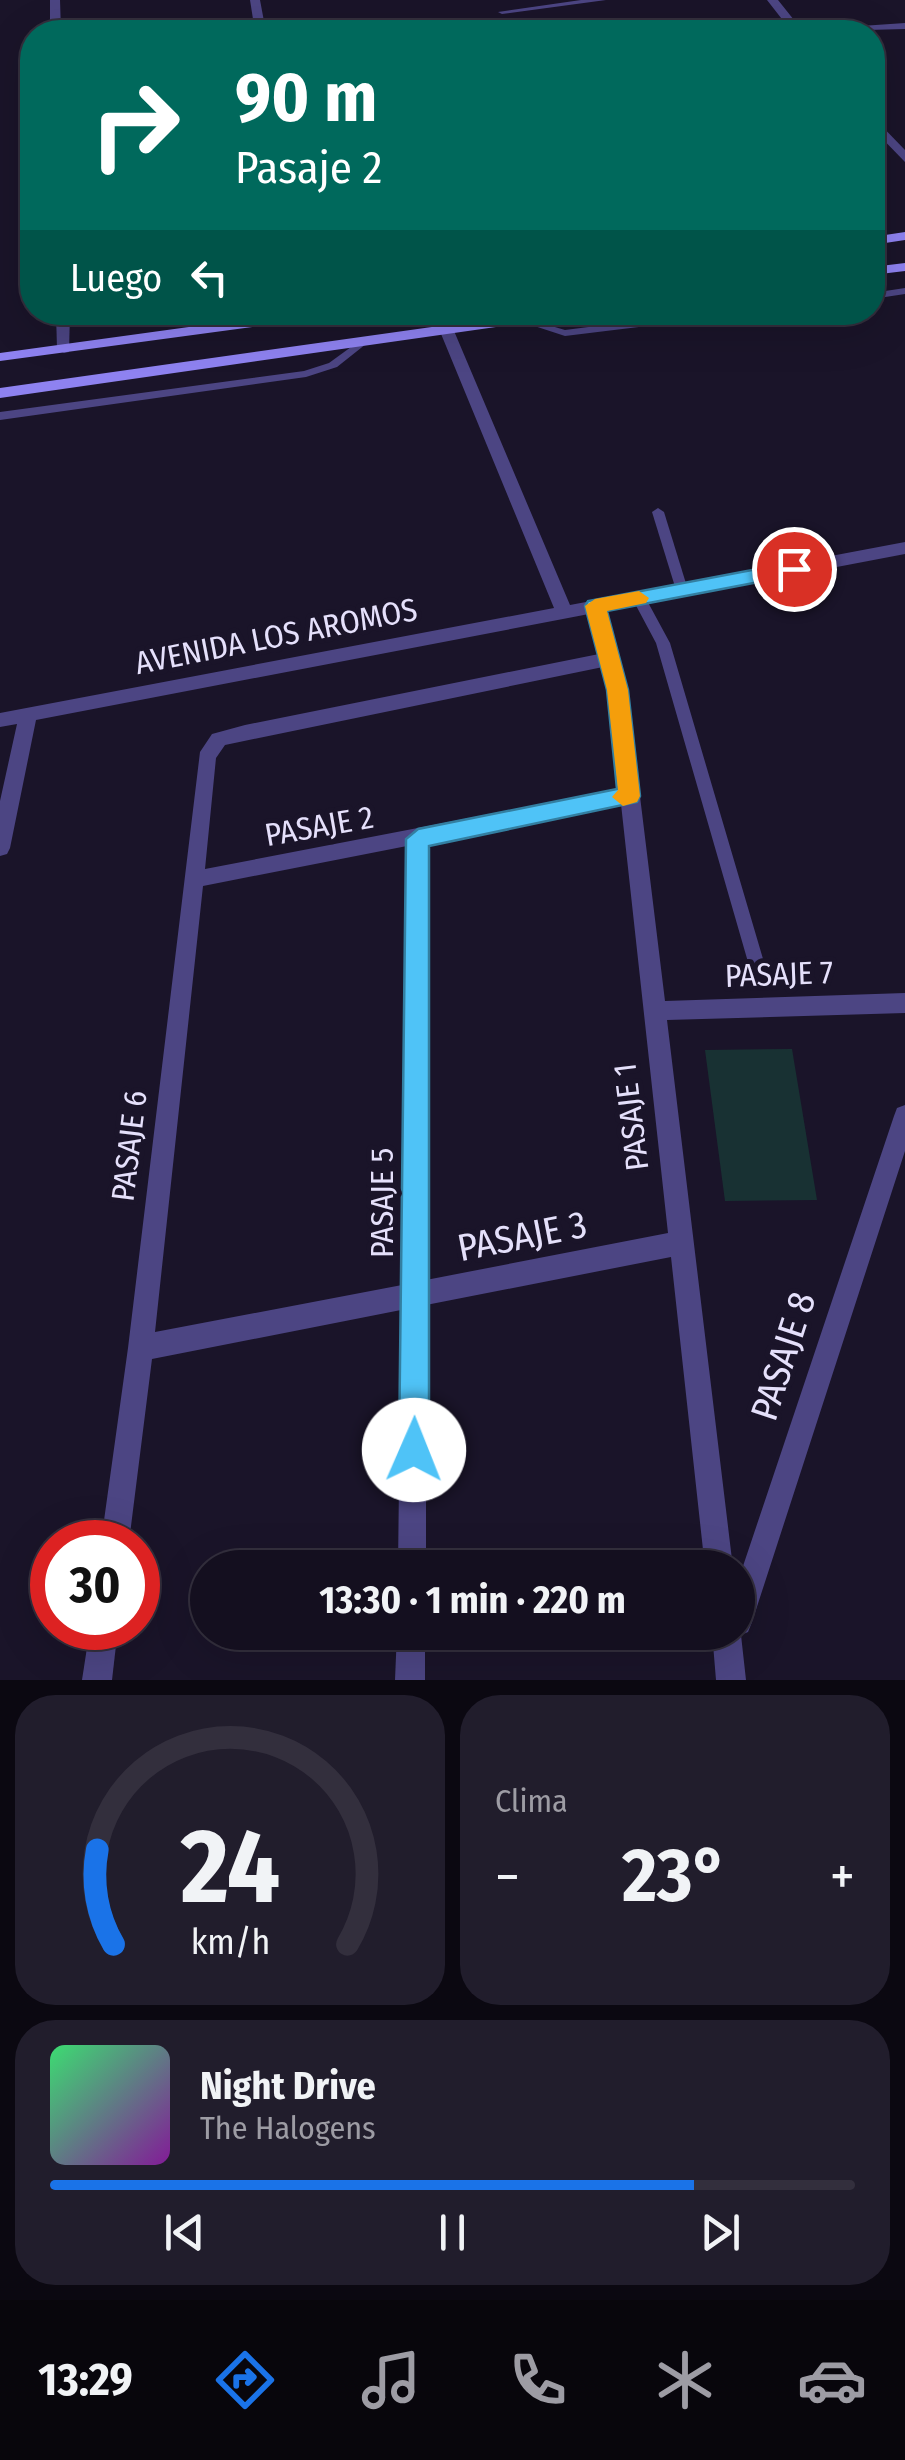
<!DOCTYPE html>
<html lang="es">
<head>
<meta charset="utf-8">
<style>
  body { margin:0; font-family:"Fira Sans Condensed",sans-serif; background:#211d2c; color:#f1f3f6; height:100vh; display:flex; flex-direction:column; font-size:38px; white-space:nowrap }
  * { box-sizing:border-box; margin:0 }
  p { font-size:32px; color:#9d9ca4 }
  .icon { flex:none; width:55px; height:55px; fill:none; stroke:currentColor; stroke-width:2; stroke-linecap:round; stroke-linejoin:round }
  .map { position:relative; height:1680px; overflow:hidden }
  .panel { display:flex; flex-direction:column; gap:15px; padding:15px; background:#0b0811; flex:1 }
  .panel>* { flex:none }
  .top-card { position:absolute; left:20px; top:20px; width:865px; height:305px; border-radius:40px; box-shadow:0 10px 40px #0002,0 0 0 2px #332f3d; background:#00695c; color:#fff; overflow:hidden }
  .speed { position:absolute; left:30px; top:1520px; display:flex; gap:20px; font-size:50px; font-weight:700; text-align:center }
  .speed>* { display:grid; place-content:center; width:130px; height:130px; border-radius:50%; background:#140f1f; box-shadow:0 10px 40px #0002,0 0 0 2px #332f3d; line-height:1 }
  .speed .limit { border:15px solid #d22; background:#fff; color:#111 }
  .pin { position:absolute; display:grid; place-items:center; width:85px; height:85px; color:#fff; margin:-42px; border:5px solid #fff; border-radius:50%; box-shadow:0 2px 10px #0007 }
  .me { position:absolute; width:110px; margin:-55px; rotate:1deg; stroke-linejoin:round; filter:drop-shadow(0 0 8px #0008) }
  .turn { display:flex; align-items:center; gap:35px; height:210px; padding:0 50px; font-size:45px }
  .turn .icon { width:130px; height:130px; stroke-width:2.5 }
  .turn b { display:block; font-size:70px; line-height:85px }
  .then { display:flex; align-items:center; height:95px; padding:0 50px; background:#0003; gap:20px; font-size:38px }
  .big { font-size:75px; font-weight:700; line-height:1.1 }
  .panel .card { flex:1; display:flex; flex-direction:column; justify-content:center; gap:15px; min-width:0; padding:0 35px; border-radius:40px; background:#211d2c }
  .panel .dial { align-items:center; gap:0 }
  .dial svg { height:260px; overflow:visible; fill:none; stroke:#332f3d; stroke-width:7; stroke-linecap:round; text-anchor:middle }
  .dial text { fill:#f1f3f6; stroke:none }
  .song { display:flex; align-items:center; gap:30px }
  .cover { width:120px; height:120px; border-radius:15px; background:linear-gradient(135deg,hsl(140 70% 55%),hsl(290 70% 35%)) }
  .played { height:10px; border-radius:5px; background:linear-gradient(90deg,#1a73e8 80%,#332f3d 80%) }
  .keys { display:flex; justify-content:space-around; direction:ltr }
  .heat { display:flex; justify-content:space-between; align-items:center; font-size:55px; direction:ltr }
  .panel .tiles { flex:1; display:grid; gap:15px; grid-template-columns:1fr 1fr }
  .card:last-child { grid-column:span 2 }
  .trip { position:absolute; left:190px; top:1550px; width:565px; height:100px; border-radius:50px; background:#140f1f; box-shadow:0 10px 40px #0002,0 0 0 2px #332f3d; font-weight:700; line-height:100px; text-align:center }
  .tabs { display:flex; height:160px; justify-content:space-around; align-items:center; background:#08060c; color:#9d9ca4 }
  .tabs .icon { width:70px; height:70px }
  .tabs .active { color:#1a73e8 }
  .tabs b { font-size:45px; color:#f1f3f6 }
  .map>svg:first-child { display:block }
</style>
</head>
<body>
<div class="map">
<svg width="905" height="1680" viewBox="0 0 905 1680">
  <rect width="100%" height="100%" fill="#1a1429"/>
  <!-- green -->
  <path fill="#183133" d="M792,1049L817,1200L725,1201L705,1050Z"/>
  <g fill="none" stroke-linecap="round" stroke-linejoin="round">
    <!-- lane -->
    <g fill="#4c4583" fill-rule="evenodd">
      <path d="M581,0H606L502,14L498,12Z"/>
      <path d="M905,288V294L872,299V293Z"/>
      <path d="M706,312H742L737,315L565,336L516,320L521,317L565,330Z"/>
      <path d="M362,339L367,342L366,344L337,367L306,377L0,420V412L304,371L329,363Z"/>
      <path d="M658,508L664,512L688,590L687,593H677L676,590L652,512Z"/>
      <path d="M639,593L644,595L670,643L766,969L764,974L758,976L752,974L750,969L656,643L632,598Z"/>
    </g>
    <!-- street -->
    <g fill="#4c4583" fill-rule="evenodd">
      <path d="M50,0H60L61,32H50Z"/>
      <path d="M250,0H260L266,32H255Z"/>
      <path d="M767,0H778L802,30L905,23V29L792,32Z"/>
      <path d="M872,116L905,150V162L872,128Z"/>
      <path d="M56,312H70L69,352L64,353L57,349Z"/>
      <path d="M432,312H446L570,605L905,542V554L605,611L627,690L665,1001L905,993V1013L667,1020L733,1568H705L671,1257L426,1305V1568H398L401,1310L152,1359L129,1542H101L128,1348L200,752L212,734L245,725L599,654L589,614L36,720L10,848L7,854L0,856V801L17,724L0,727V713L554,608ZM603,667L609,690L620,789L205,869L216,758L225,745ZM621,804L668,1233L426,1280L427,842ZM407,846L402,1285L155,1332L203,886Z"/>
      <path d="M905,1105V1151L752,1622L748,1632L741,1635L746,1680H716L712,1632H738V1581L894,1116L897,1108Z"/>
      <path d="M90,1628H118L112,1680H82Z"/>
      <path d="M397,1632H425V1680H395Z"/>
    </g>
    <!-- secondary -->
    <g fill="#8e82f0" fill-rule="evenodd">
      <path d="M905,232V240L872,245V237Z"/>
      <path d="M905,263V271L872,275V267Z"/>
      <path d="M297,312H340L333,316L0,361V353Z"/>
      <path d="M538,312H579L572,316L0,398V388Z"/>
    </g>
  </g>
  <!-- route -->
  <path fill="#4fc3f7" stroke="#337fa1" stroke-width="2.5" d="M794,562L800,564V574L607,611L628,690L640,796L637,802L429,846V1450L425,1461L414,1466L404,1461L399,1450L406,839L418,829L617,789L607,690L585,606L588,601Z"/>
  <!-- slow -->
  <path fill="#f59e0b" d="M639,591L649,598L646,603L607,611L628,690L640,796L637,802L623,806L612,797L618,790L607,690L585,606L595,599Z"/>
  <g text-anchor="middle" dominant-baseline="central" stroke-width="10" stroke-linejoin="round" paint-order="stroke">
    <!-- street labels -->
    <g font-size="32" fill="#e5e0fb" stroke="#1a1429">
      <text transform="translate(276 636) rotate(-11)">AVENIDA LOS AROMOS</text>
      <text transform="translate(319 826) rotate(-10)">PASAJE 2</text>
      <text transform="translate(779 974) rotate(-2)">PASAJE 7</text>
      <text transform="translate(631 1117) rotate(-97)">PASAJE 1</text>
      <text transform="translate(129 1146) rotate(-83)">PASAJE 6</text>
      <text transform="translate(382 1203) rotate(-90)">PASAJE 5</text>
    </g>
    <!-- near-street labels -->
    <g font-size="38" fill="#e5e0fb" stroke="#1a1429">
      <text transform="translate(522 1236) rotate(-11)">PASAJE 3</text>
      <text transform="translate(783 1356) rotate(-72)">PASAJE 8</text>
    </g>
  </g>
</svg>
<div class="speed"><div class="limit">30</div></div>
<div class="pin" style="left:794px;top:569px;background:#d93025"><svg class="icon" aria-label="arrive" viewBox="0 0 24 24"><path d="M6 21V4h12l-3 4 3 4H6"/></svg></div>
<svg class="me" style="left:414px;top:1450px" viewBox="-20 -20 40 40"><circle r="19" fill="#fff"/><path d="M0-13L10 11 0 6-10 11z" fill="#4fc3f7"/></svg>
<div class="trip">13:30 · 1 min · 220 m</div>
<div class="top-card">
<div class="turn"><svg class="icon" aria-label="right" viewBox="0 0 24 24"><path d="M7 20v-9h11M14 6l5 5-5 5"/></svg><div><b>90 m</b>Pasaje 2</div></div>
<div class="then">Luego<svg class="icon" aria-label="left" viewBox="0 0 24 24"><path d="M17 20v-9H6M10 6l-5 5 5 5"/></svg></div>
</div>
</div>
<section class="panel">
<div class="tiles">
<div class="card dial"><svg viewBox="0 0 100 80">
<path d="M14 69A42 42 0 1 1 86 69"/>
<path d="M14 69A42 42 0 0 1 9 40" stroke="#1a73e8"/>
<text x="50" y="56" font-size="32" font-weight="700">24</text>
<text x="50" y="72" font-size="11">km/h</text>
</svg></div>
<div class="card"><p>Clima</p>
<div class="heat"><a>−</a><b class="big">23°</b><a>+</a></div>
</div>
<div class="card">
<div class="song"><i class="cover"></i><div><b>Night Drive</b><p>The Halogens</p></div></div>
<div class="played"></div>
<div class="keys"><svg class="icon" aria-label="previous" viewBox="0 0 24 24"><path d="M18 5L8 12l10 7zM5 5v14"/></svg><svg class="icon" aria-label="pause" viewBox="0 0 24 24"><path d="M8 5v14M16 5v14"/></svg><svg class="icon" aria-label="next" viewBox="0 0 24 24"><path d="M6 5l10 7-10 7zM19 5v14"/></svg></div>
</div>
</div>
</section>
<nav class="tabs">
<b>13:29</b>
<svg class="icon active" aria-label="directions" viewBox="0 0 24 24"><path d="M12 3l9 9-9 9-9-9zM9 14v-3h6M13 9l2 2-2 2"/></svg>
<svg class="icon" aria-label="music" viewBox="0 0 24 24"><path d="M9 18V5l10-2v13"/><circle cx="6" cy="18" r="3"/><circle cx="16" cy="16" r="3"/></svg>
<svg class="icon" aria-label="phone" viewBox="0 0 24 24"><path d="M5 4h4l2 5-3 2q2 4 5 5l2-3 5 2v4C11 20 4 13 5 4z"/></svg>
<svg class="icon" aria-label="climate" viewBox="0 0 24 24"><path d="M12 3v18M4 7l16 10M4 17L20 7"/></svg>
<svg class="icon" aria-label="car" viewBox="0 0 24 24"><path d="M5 17H2v-5l4-1 3-4h7l3 4 3 1v5h-3M9 17h6M6 11h13"/><circle cx="7" cy="17" r="2"/><circle cx="17" cy="17" r="2"/></svg>
</nav>
</body>
</html>
